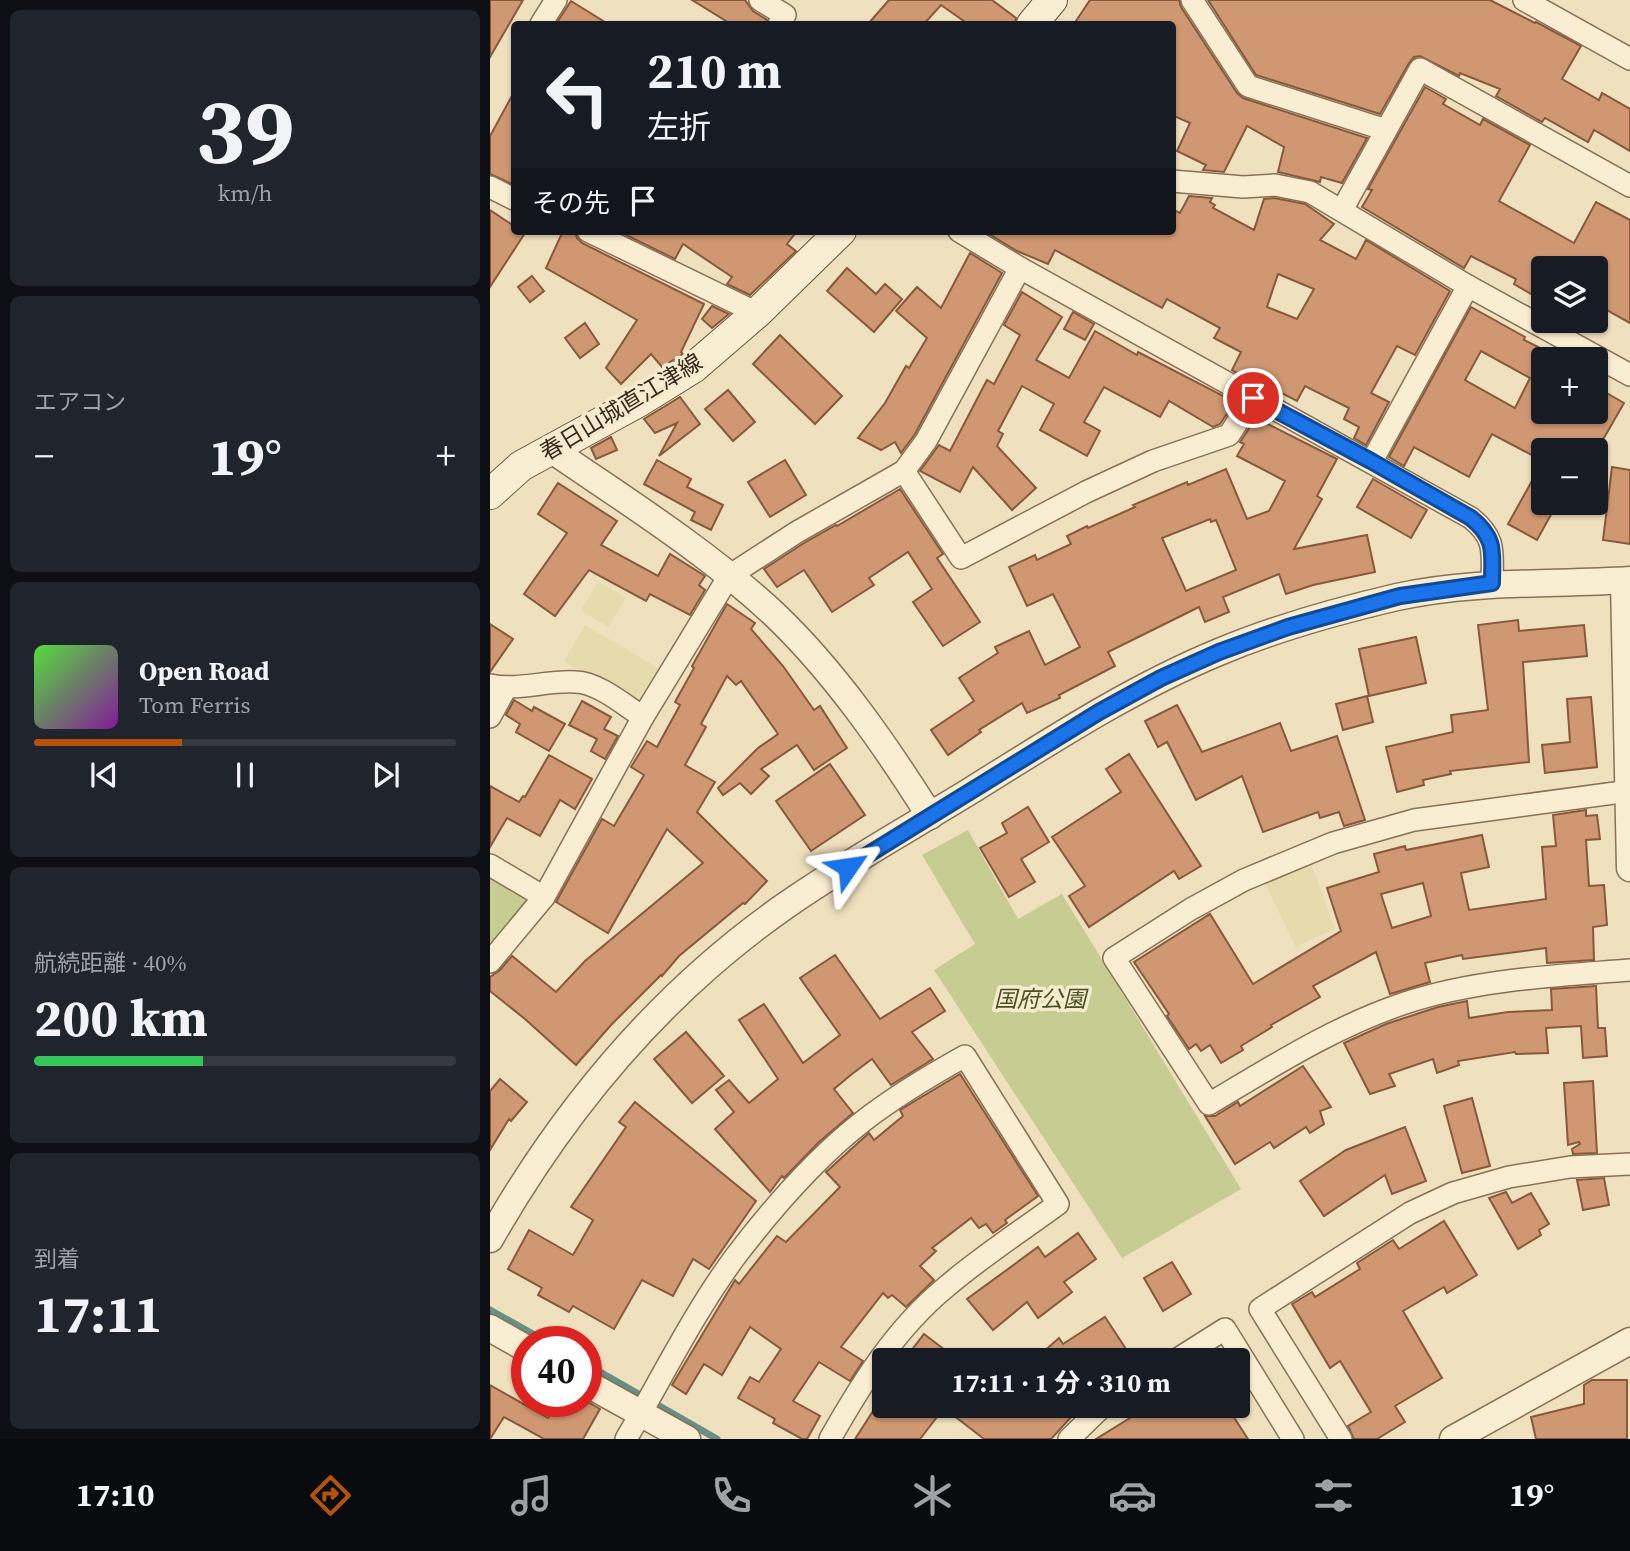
<!DOCTYPE html>
<html lang="ja">
<head>
<meta charset="utf-8">
<style>
  body { margin:0; font-family:"Source Serif 4","Noto Sans JP",serif; background:#20242c; color:#f1f3f6; height:100vh; display:flex; flex-direction:column; font-size:26px; white-space:nowrap }
  * { box-sizing:border-box; margin:0 }
  p { font-size:23px; color:#9ea1a6 }
  .icon { flex:none; width:38px; height:38px; fill:none; stroke:currentColor; stroke-width:2; stroke-linecap:round; stroke-linejoin:round }
  .map { position:relative; flex:1; overflow:hidden }
  .drawer { display:flex; flex-direction:column; gap:10px; padding:10px; background:#0d0f14; width:490px }
  .drawer>* { flex:none }
  .banner { position:absolute; left:21px; top:21px; width:665px; height:214px; border-radius:7px; box-shadow:0 2px 5px #0004; background:#171b24; color:#f1f3f6; overflow:hidden }
  .controls { position:absolute; left:1041px; top:256px; display:grid; gap:14px }
  .controls a { display:grid; place-items:center; width:77px; height:77px; border-radius:7px; background:#171b24; box-shadow:0 2px 5px #0004; font-size:35px }
  .speed { position:absolute; left:21px; top:1326px; display:flex; gap:14px; font-size:35px; font-weight:700; text-align:center }
  .speed>* { display:grid; place-content:center; width:91px; height:91px; border-radius:50%; background:#171b24; box-shadow:0 2px 5px #0004; line-height:1 }
  .speed .limit { border:10px solid #d22; background:#fff; color:#111 }
  .pin { position:absolute; display:grid; place-items:center; width:60px; height:60px; color:#fff; margin:-30px; border:4px solid #fff; border-radius:50%; box-shadow:0 2px 7px #0007 }
  .me { position:absolute; width:77px; margin:-38px; rotate:58deg; stroke-linejoin:round; filter:drop-shadow(0 0 5px #0008) }
  .turn { display:flex; align-items:center; gap:24px; height:147px; padding:0 21px; font-size:32px }
  .turn .icon { width:91px; height:91px; stroke-width:2.5 }
  .turn b { display:block; font-size:49px; line-height:60px }
  .then { display:flex; align-items:center; height:66px; padding:0 21px; background:#0003; gap:14px; font-size:26px }
  .big { font-size:52px; font-weight:700; line-height:1.1 }
  .drawer .widget { flex:1; display:flex; flex-direction:column; justify-content:center; gap:10px; min-width:0; padding:0 24px; border-radius:10px; background:#20242c }
  .drawer .dial { align-items:center; gap:0 }
  .dial b { font-size:91px; line-height:1 }
  .song { display:flex; align-items:center; gap:21px }
  .cover { width:84px; height:84px; border-radius:10px; background:linear-gradient(135deg,hsl(110 70% 55%),hsl(290 70% 35%)) }
  .played { height:7px; border-radius:4px; background:linear-gradient(90deg,#b45309 35%,#363941 35%) }
  .keys { display:flex; justify-content:space-around; direction:ltr }
  .heat { display:flex; justify-content:space-between; align-items:center; font-size:38px; direction:ltr }
  .charge { height:10px; border-radius:5px; background:linear-gradient(90deg,#34c759 40%,#363941 0) }
  .trip { position:absolute; left:382px; top:1348px; width:378px; height:70px; border-radius:7px; background:#171b24; box-shadow:0 2px 5px #0004; font-weight:700; line-height:70px; text-align:center }
  .menu { display:flex; height:112px; justify-content:space-around; align-items:center; background:#090b0e; color:#9ea1a6 }
  .menu .icon { width:49px; height:49px }
  .menu .active { color:#b45309 }
  .menu b { font-size:32px; color:#f1f3f6 }
  main { display:flex; flex:1; min-height:0 }
  .map>svg:first-child { display:block }
</style>
</head>
<body>
<main>
<section class="drawer">
<div class="widget dial"><b>39</b><p>km/h</p></div>
<div class="widget"><p>エアコン</p>
<div class="heat"><a>−</a><b class="big">19°</b><a>+</a></div>
</div>
<div class="widget">
<div class="song"><i class="cover"></i><div><b>Open Road</b><p>Tom Ferris</p></div></div>
<div class="played"></div>
<div class="keys"><svg class="icon" aria-label="previous" viewBox="0 0 24 24"><path d="M18 5L8 12l10 7zM5 5v14"/></svg><svg class="icon" aria-label="pause" viewBox="0 0 24 24"><path d="M8 5v14M16 5v14"/></svg><svg class="icon" aria-label="next" viewBox="0 0 24 24"><path d="M6 5l10 7-10 7zM19 5v14"/></svg></div>
</div>
<div class="widget"><p>航続距離 · 40%</p><b class="big">200 km</b><div class="charge"></div></div>
<div class="widget"><p>到着</p><b class="big">17:11</b></div>
</section>
<div class="map">
<svg width="1140" height="1439" viewBox="0 0 1140 1439">
  <rect width="100%" height="100%" fill="#efe0be"/>
  <!-- farmland -->
  <g fill="#e5dbac">
    <path d="M109,582L136,598L118,627L91,610Z"/>
    <path d="M95,625L168,668L147,704L74,661Z"/>
    <path d="M821,863L845,929L806,947L774,882Z"/>
  </g>
  <!-- green -->
  <g fill="#c7cd92">
    <path d="M478,830L528,919L572,894L751,1189L632,1258L444,970L485,944L432,855Z"/>
    <path d="M0,874L40,898L0,947Z"/>
  </g>
  <g fill="none" stroke-linecap="round" stroke-linejoin="round">
    <!-- stream -->
    <g stroke="#698f85" stroke-width="7">
      <path d="M0,1310L57,1342"/>
      <path d="M96,1364L227,1439"/>
    </g>
  </g>
  <!-- building -->
  <g fill="#cf9873" stroke="#88593b" stroke-width="2" fill-rule="evenodd">
    <path d="M0,0H33L0,57Z"/>
    <path d="M202,0H255L263,11L277,20L276,24H241Z"/>
    <path d="M399,0H502L526,18L525,24H478L451,5L434,24H378Z"/>
    <path d="M600,0H689L691,7L747,93L753,98L877,138L852,183L831,177L830,182L788,172L794,147L757,126L734,172L713,170L716,165L687,151L700,123L682,115V24H584Z"/>
    <path d="M718,0H1000L1045,23L1046,22L1091,46L1072,79L1109,100L1112,93L1140,109V151L1104,130L1098,142L1055,118L1052,122L1006,96L1010,89L970,73L969,76L930,56L924,57L919,63L890,114L766,75Z"/>
    <path d="M81,1L118,24H66Z"/>
    <path d="M935,87L956,99L953,104L990,125L993,119L1040,145L1009,201L1084,243L1106,202L1140,220V323L1106,304V268H1054V288L1048,298L1024,284L1026,279L981,256L974,268L872,207L882,190L878,189Z"/>
    <path d="M24,92V185L0,174V136Z"/>
    <path d="M699,196L722,198L720,202L725,205L723,208L764,230L774,199L784,198L815,204L844,224L830,240L866,259L876,240L960,291L925,355L907,346L881,393L899,402L876,445L864,438L869,427L854,419L859,408L815,386L807,401L766,380L764,383L742,370L751,352L724,338L730,328L677,299L672,308L565,250L558,264L527,251L494,231H682V209L690,213ZM788,274L824,289L807,319L777,307Z"/>
    <path d="M0,210L24,226V231L35,233L0,287Z"/>
    <path d="M73,231H85L87,238L92,243L214,304L191,352L193,354L172,367L161,354L131,384L116,368L147,320L56,268Z"/>
    <path d="M128,231H307L297,244L306,251L260,295L237,284L242,277L193,244L185,259Z"/>
    <path d="M480,253L512,273L425,434L411,453L405,442L391,450L368,438L395,403L416,366L419,368L437,338L406,311L427,287L451,308Z"/>
    <path d="M357,268L386,294L395,284L412,299L384,332L337,291Z"/>
    <path d="M42,276L54,291L40,302L28,287Z"/>
    <path d="M532,292L572,317L546,360L579,378L605,331L647,355L648,352L745,402L730,424L723,427L679,401L670,417L614,387L594,422L610,431L597,456L550,430L564,404L532,386L508,431L513,434L507,446L546,488L522,510L483,467L470,492L430,471L449,445L460,451L497,380L504,384L530,335L514,325Z"/>
    <path d="M222,306L239,314L222,328L212,319Z"/>
    <path d="M981,307L1035,337L1034,340L1072,359H1054V411H1106V387L1134,403L1107,450H1054V502H1068L1047,540L1018,524L1053,461L1002,434L979,477L924,447L914,466L899,457ZM991,351L1040,378L1025,408L975,380Z"/>
    <path d="M583,312L604,324L595,340L574,329Z"/>
    <path d="M95,323L109,344L90,358L75,338Z"/>
    <path d="M290,335L352,396L325,424L263,364Z"/>
    <path d="M238,390L265,422L243,441L215,409Z"/>
    <path d="M190,397L210,424L169,456L187,423L165,433L154,419Z"/>
    <path d="M766,418L847,459L827,496L832,499L804,549L877,535L885,572L823,585L796,594L789,574L733,597L739,612L715,622L709,607L618,652L625,666L569,695L570,698L537,713L532,703L489,730L491,732L458,755L441,730L484,701L469,678L508,653L505,647L539,631L555,665L590,647L563,594L537,606L519,567L545,555L547,560L581,544L577,536L597,526L598,528L645,507L643,505L697,482L698,485L736,469L757,519L779,511L795,481L747,456L754,444L750,442ZM720,519L721,522L726,520L746,570L696,591L672,538Z"/>
    <path d="M121,437L127,450L106,459L101,448Z"/>
    <path d="M167,460L201,479L197,487L233,505L221,530L201,520L205,512L154,484Z"/>
    <path d="M295,460L316,495L280,517L258,482Z"/>
    <path d="M1122,467L1140,470V544L1113,540Z"/>
    <path d="M883,479L937,510L921,538L867,507Z"/>
    <path d="M68,483L127,521L111,545L168,576L180,554L215,576L209,585L215,590L200,615L160,594L156,601L99,570L65,616L34,594L77,533L48,514Z"/>
    <path d="M410,489L453,554L447,558L490,622L453,646L423,602L442,589L418,552L379,578L384,585L342,612L314,570L287,587L274,569L314,543L346,525L347,526Z"/>
    <path d="M237,604L265,623L261,629L293,666L324,710L330,706L357,748L324,770L307,745L271,769L279,776L261,794L250,783L233,795L228,788L268,748L288,734L251,681L246,685L237,676L211,724L216,727L195,765L225,782L207,812L277,881L255,904L253,903L189,956L172,976L171,975L121,1025L86,1065L35,1019L0,991V977L10,970L22,956L66,992L95,961L213,863L177,829L118,933L66,902L112,819L124,826L154,775L141,767L157,741L167,747L190,705L185,702L204,668L202,666Z"/>
    <path d="M1028,620L1029,631L1094,625L1097,656L1033,662L1039,762L960,771L961,774L933,780L934,785L907,792L896,747L963,732L961,715L998,710L988,625Z"/>
    <path d="M0,624L23,639L0,672Z"/>
    <path d="M926,637L936,683L879,696L869,649Z"/>
    <path d="M877,696L883,722L853,730L846,704Z"/>
    <path d="M1101,697L1107,767L1055,773L1052,745L1080,742L1077,699Z"/>
    <path d="M24,700L42,711L44,707L75,724L59,751L26,732L30,724L16,715Z"/>
    <path d="M92,701L121,717L114,729L128,736L115,759L101,751L107,739L79,725Z"/>
    <path d="M687,705L712,752L790,723L801,751L847,736L875,820L854,826L849,812L830,818L828,812L773,832L752,776L706,800L677,742L668,747L655,721Z"/>
    <path d="M639,754L711,866L689,879L684,871L599,927L579,896L595,886L562,837L631,792L616,769Z"/>
    <path d="M59,755L102,779L85,809L70,800L50,836L17,818L0,847V786L29,802L33,796L35,797Z"/>
    <path d="M340,764L375,815L321,851L286,801Z"/>
    <path d="M538,807L559,842L531,859L545,882L519,897L490,848L517,833L512,823Z"/>
    <path d="M1096,810V816L1107,815L1110,839L1096,840L1099,886L1114,885L1117,925L1103,927L1104,960L1057,963L1056,948L973,959L972,955L935,963L940,982L900,994L886,952L823,986L830,997L781,1025L782,1027L751,1046L753,1050L731,1063L720,1045L711,1051L706,1044L699,1049L677,1016L679,1014L644,962L720,914L763,984L851,931L837,888L889,872L884,854L915,846L916,850L992,835L999,867L971,873L979,910L1056,899L1052,847L1066,846L1063,815ZM933,883L941,916L902,928L891,894Z"/>
    <path d="M345,955L390,1019L440,988L455,1011L422,1032L443,1059L401,1085L382,1059L362,1074L344,1089L363,1113L329,1142L294,1178L292,1176L280,1192L225,1129L244,1112L226,1090L239,1080L259,1103L288,1079L249,1020L274,1004L313,1063L350,1035L310,978Z"/>
    <path d="M1106,986L1108,1028H1115L1117,1056L1093,1058L1091,1026L1056,1028L1058,1053L1026,1054L1025,1052L968,1061L969,1065L947,1073L943,1059L899,1074L905,1086L880,1094L854,1043L896,1024L948,1007L977,1001L979,1018L1018,1012L1062,1010L1061,989Z"/>
    <path d="M196,1032L234,1076L202,1103L164,1059Z"/>
    <path d="M813,1066L841,1107L830,1111L834,1124L820,1133L816,1127L784,1148L780,1142L745,1164L715,1116H725L748,1102L750,1106Z"/>
    <path d="M470,1074L548,1196L515,1220L517,1223L503,1233L496,1224L489,1228L481,1218L442,1248L446,1251L430,1266L444,1280L416,1307L402,1295L398,1298L393,1293L351,1347L373,1361L360,1381L329,1362L303,1401L330,1416L317,1439H312L283,1423L285,1419L248,1398L260,1377L269,1382L291,1349L260,1327L232,1375L214,1364L196,1394L182,1385L245,1280L249,1284L287,1236L296,1242L350,1187L336,1172L379,1133L384,1140L413,1116L410,1110Z"/>
    <path d="M10,1079L37,1102L21,1121L19,1119L0,1150V1091Z"/>
    <path d="M1103,1081L1107,1153L1083,1154L1082,1149L1090,1144L1089,1142L1078,1145L1074,1083Z"/>
    <path d="M982,1098L1000,1166L972,1173L954,1106Z"/>
    <path d="M145,1102L266,1201L219,1269L203,1259L183,1296L152,1280L124,1329L83,1306L79,1312L48,1295L52,1288L18,1269L39,1230L83,1255L103,1220L81,1207L136,1127L129,1122Z"/>
    <path d="M915,1127L936,1181L902,1194L895,1175L834,1216L810,1181L856,1150Z"/>
    <path d="M1114,1178L1119,1205L1093,1210L1087,1180Z"/>
    <path d="M1016,1192L1022,1203L1041,1193L1059,1224L1049,1230L1051,1235L1028,1249L999,1198Z"/>
    <path d="M954,1221L987,1275L957,1293L954,1287L913,1311L952,1378L905,1406L915,1422L887,1439H864L858,1426L881,1412L850,1361L840,1368L802,1304L822,1292L825,1297L870,1269L867,1263L903,1240L909,1249Z"/>
    <path d="M588,1233L606,1259L574,1282L582,1292L548,1318L537,1302L503,1330L477,1299L548,1247L555,1257Z"/>
    <path d="M682,1262L701,1294L673,1311L654,1278Z"/>
    <path d="M615,1317L636,1349L620,1360H544L569,1338L573,1344Z"/>
    <path d="M434,1334L468,1360H414Z"/>
    <path d="M1102,1380H1137V1439H1046L1041,1417L1094,1404V1385Z"/>
    <path d="M0,1385L58,1418L68,1402L96,1401L110,1409L93,1439H54L14,1417L0,1439Z"/>
    <path d="M387,1405H573L583,1415L561,1439H494L454,1408L430,1439H365Z"/>
    <path d="M643,1405H736L758,1439H606L648,1413Z"/>
  </g>
  <g fill="none" stroke-linecap="round" stroke-linejoin="round">
    <defs>
      <g id="minor">
        <path d="M270,0L295,15L289,24"/>
        <path d="M702,0L758,86L896,130"/>
        <path d="M1034,0L1140,59"/>
        <path d="M51,24L66,0"/>
        <path d="M682,181L753,187L785,185L820,192L978,286L1140,375"/>
        <path d="M0,187L24,199"/>
        <path d="M852,210L930,69L1140,186"/>
        <path d="M98,231L267,313"/>
        <path d="M469,231L530,268L981,518C1007,539 1002,553 1002,583"/>
        <path d="M882,461L978,286"/>
        <path d="M414,471L471,558L596,492L663,461L739,435L763,398"/>
        <path d="M0,685C29,691 57,680 86,682C109,683 134,705 153,717"/>
        <path d="M0,717L16,688"/>
        <path d="M1140,791L924,820L843,843L754,880L701,909L624,958L719,1104C783,1066 847,1025 918,1002C989,979 1066,976 1140,970"/>
        <path d="M0,865L54,897"/>
        <path d="M0,962L54,897L153,717L239,576L307,532L414,471L436,441L530,268"/>
        <path d="M686,1360L735,1329L803,1439"/>
        <path d="M136,1439C172,1378 203,1314 245,1257C280,1211 326,1158 372,1122C404,1097 439,1076 475,1056L568,1204C531,1231 491,1257 456,1287C406,1328 371,1384 340,1439"/>
        <path d="M579,1439L614,1405"/>
        <path d="M851,1439L770,1309L920,1213L963,1193L1019,1177L1080,1167L1140,1164"/>
      </g>
      <g id="tertiary">
        <path d="M62,450C138,502 216,551 284,614C344,671 396,746 440,816"/>
        <path d="M1134,581L1140,868"/>
        <path d="M0,1239C74,1109 172,992 295,906C355,864 420,828 482,790C562,740 642,688 729,652C786,628 847,611 907,597C984,580 1062,585 1140,580"/>
        <path d="M0,1328L37,1349"/>
        <path d="M96,1383L197,1439"/>
        <path d="M963,1439L1140,1341"/>
      </g>
      <g id="secondary">
        <path d="M542,24L562,0"/>
        <path d="M0,494L31,466L150,401L203,368L267,313L351,231"/>
      </g>
    </defs>
    <!-- minor casing -->
    <use href="#minor" stroke="#887156" stroke-width="24"/>
    <!-- tertiary casing -->
    <use href="#tertiary" stroke="#887156" stroke-width="29"/>
    <!-- secondary casing -->
    <use href="#secondary" stroke="#6a523a" stroke-width="32"/>
    <!-- minor -->
    <use href="#minor" stroke="#faeed2" stroke-width="21"/>
    <!-- tertiary -->
    <use href="#tertiary" stroke="#faeed2" stroke-width="26"/>
    <!-- secondary -->
    <use href="#secondary" stroke="#faeed2" stroke-width="30"/>
  </g>
  <g fill="none" stroke-linecap="round" stroke-linejoin="round">
    <defs>
      <path id="route" d="M358,867L609,712L671,678L729,652L798,627L910,596L1002,583C1002,553 1007,539 981,518L881,461L763,398"/>
    </defs>
    <!-- route casing -->
    <use href="#route" stroke="#114b97" stroke-width="18"/>
    <!-- route -->
    <use href="#route" stroke="#1a73e8" stroke-width="12"/>
  </g>
  <g text-anchor="middle" dominant-baseline="central" stroke-width="7" stroke-linejoin="round" paint-order="stroke">
    <!-- street labels -->
    <g font-size="23" fill="#37291c" stroke="#f6ebce">
      <text transform="translate(131 407) rotate(-31)">春日山城直江津線</text>
    </g>
    <!-- park labels -->
    <g font-size="23" font-style="italic" fill="#485421" stroke="#f6ebce">
      <text x="550" y="999">国府公園</text>
    </g>
  </g>
</svg>
<div class="controls">
<a><svg class="icon" aria-label="layers" viewBox="0 0 24 24"><path d="M12 4l9 5-9 5-9-5zM3 14l9 5 9-5"/></svg></a>
<a>+</a>
<a>−</a>
</div>
<div class="speed"><div class="limit">40</div></div>
<div class="pin" style="left:763px;top:398px;background:#d93025"><svg class="icon" aria-label="arrive" viewBox="0 0 24 24"><path d="M6 21V4h12l-3 4 3 4H6"/></svg></div>
<svg class="me" style="left:358px;top:867px" viewBox="-20 -20 40 40"><path d="M0-17L14 15 0 8-14 15z" fill="#1a73e8" stroke="#fff" stroke-width="4"/></svg>
<div class="trip">17:11 · 1 分 · 310 m</div>
<div class="banner">
<div class="turn"><svg class="icon" aria-label="left" viewBox="0 0 24 24"><path d="M17 20v-9H6M10 6l-5 5 5 5"/></svg><div><b>210 m</b>左折</div></div>
<div class="then">その先<svg class="icon" aria-label="arrive" viewBox="0 0 24 24"><path d="M6 21V4h12l-3 4 3 4H6"/></svg></div>
</div>
</div>
</main>
<nav class="menu">
<b>17:10</b>
<svg class="icon active" aria-label="directions" viewBox="0 0 24 24"><path d="M12 3l9 9-9 9-9-9zM9 14v-3h6M13 9l2 2-2 2"/></svg>
<svg class="icon" aria-label="music" viewBox="0 0 24 24"><path d="M9 18V5l10-2v13"/><circle cx="6" cy="18" r="3"/><circle cx="16" cy="16" r="3"/></svg>
<svg class="icon" aria-label="phone" viewBox="0 0 24 24"><path d="M5 4h4l2 5-3 2q2 4 5 5l2-3 5 2v4C11 20 4 13 5 4z"/></svg>
<svg class="icon" aria-label="climate" viewBox="0 0 24 24"><path d="M12 3v18M4 7l16 10M4 17L20 7"/></svg>
<svg class="icon" aria-label="car" viewBox="0 0 24 24"><path d="M5 17H2v-5l4-1 3-4h7l3 4 3 1v5h-3M9 17h6M6 11h13"/><circle cx="7" cy="17" r="2"/><circle cx="17" cy="17" r="2"/></svg>
<svg class="icon" aria-label="filters" viewBox="0 0 24 24"><path d="M4 7h16M4 17h16"/><circle cx="9" cy="7" r="2"/><circle cx="15" cy="17" r="2"/></svg>
<b>19°</b>
</nav>
</body>
</html>
